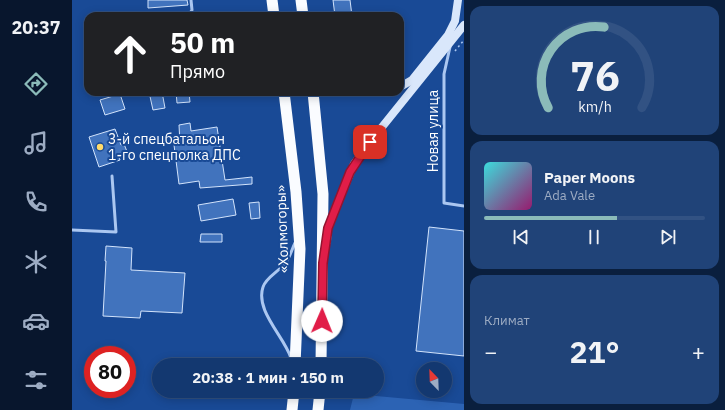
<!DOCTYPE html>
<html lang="ru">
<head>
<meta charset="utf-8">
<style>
  body { margin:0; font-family:"IBM Plex Sans",sans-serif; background:#204378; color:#f1f3f6; height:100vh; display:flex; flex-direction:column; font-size:15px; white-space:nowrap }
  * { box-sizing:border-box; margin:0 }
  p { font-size:13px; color:#9dacc3 }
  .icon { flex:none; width:22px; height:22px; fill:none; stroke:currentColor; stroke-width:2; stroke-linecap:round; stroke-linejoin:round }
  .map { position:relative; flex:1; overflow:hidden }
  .sheet { display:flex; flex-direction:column; gap:6px; padding:6px; background:#0a1f3e; width:261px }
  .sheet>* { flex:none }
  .guide { position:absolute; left:12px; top:12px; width:320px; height:84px; border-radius:12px; box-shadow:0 2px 10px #0003,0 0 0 1px #325283; background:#202124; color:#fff; overflow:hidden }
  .needle { width:26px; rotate:337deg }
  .fabs { position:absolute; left:344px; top:362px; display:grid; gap:8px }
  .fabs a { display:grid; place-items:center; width:36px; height:36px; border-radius:50%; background:#133870; box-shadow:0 2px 10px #0003,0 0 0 1px #325283; font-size:20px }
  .speed { position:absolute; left:12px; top:346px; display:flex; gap:8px; font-size:20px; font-weight:700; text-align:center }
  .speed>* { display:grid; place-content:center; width:52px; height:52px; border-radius:50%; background:#133870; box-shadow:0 2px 10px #0003,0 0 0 1px #325283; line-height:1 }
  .speed .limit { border:6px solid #d22; background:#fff; color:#111 }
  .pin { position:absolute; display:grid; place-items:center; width:34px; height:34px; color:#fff; margin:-17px; border-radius:8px; box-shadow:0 2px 6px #0006 }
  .me { position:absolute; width:44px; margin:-22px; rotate:1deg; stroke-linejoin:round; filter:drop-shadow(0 0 3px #0008) }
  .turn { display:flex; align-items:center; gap:14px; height:84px; padding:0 20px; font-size:18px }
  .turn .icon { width:52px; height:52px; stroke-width:2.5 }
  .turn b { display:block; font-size:28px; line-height:34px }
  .big { font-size:30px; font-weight:800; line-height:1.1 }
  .sheet .tile { flex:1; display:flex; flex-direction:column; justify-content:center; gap:6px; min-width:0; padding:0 14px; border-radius:12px; background:#204378 }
  .sheet .dial { align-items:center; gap:0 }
  .dial svg { height:104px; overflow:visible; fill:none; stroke:#325283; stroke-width:7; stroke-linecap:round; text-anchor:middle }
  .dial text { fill:#f1f3f6; stroke:none }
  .song { display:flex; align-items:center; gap:12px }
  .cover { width:48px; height:48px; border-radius:6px; background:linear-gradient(135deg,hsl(180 70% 55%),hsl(320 70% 35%)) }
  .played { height:4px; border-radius:2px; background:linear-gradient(90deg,#8bbbb9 60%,#325283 60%) }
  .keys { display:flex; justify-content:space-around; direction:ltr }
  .heat { display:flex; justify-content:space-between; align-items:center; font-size:22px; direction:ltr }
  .trip { position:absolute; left:80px; top:358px; width:232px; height:40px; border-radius:20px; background:#133870; box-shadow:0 2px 10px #0003,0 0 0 1px #325283; font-weight:800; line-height:40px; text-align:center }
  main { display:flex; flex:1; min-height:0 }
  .dock { display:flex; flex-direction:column; width:72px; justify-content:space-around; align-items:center; background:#08162d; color:#9dacc3 }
  .dock .icon { width:28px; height:28px }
  .dock .on { color:#8bbbb9 }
  .dock b { font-size:18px; color:#f1f3f6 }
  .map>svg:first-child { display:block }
</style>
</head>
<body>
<main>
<nav class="dock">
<b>20:37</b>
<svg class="icon on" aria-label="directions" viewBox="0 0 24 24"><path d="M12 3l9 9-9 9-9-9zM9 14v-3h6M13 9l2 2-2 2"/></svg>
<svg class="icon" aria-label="music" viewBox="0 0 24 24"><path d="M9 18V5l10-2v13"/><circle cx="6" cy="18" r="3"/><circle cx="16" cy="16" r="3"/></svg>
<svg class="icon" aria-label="phone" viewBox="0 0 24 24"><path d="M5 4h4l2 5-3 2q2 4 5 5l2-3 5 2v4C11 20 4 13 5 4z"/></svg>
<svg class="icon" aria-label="climate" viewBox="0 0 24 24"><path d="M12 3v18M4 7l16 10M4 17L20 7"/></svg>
<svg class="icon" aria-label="car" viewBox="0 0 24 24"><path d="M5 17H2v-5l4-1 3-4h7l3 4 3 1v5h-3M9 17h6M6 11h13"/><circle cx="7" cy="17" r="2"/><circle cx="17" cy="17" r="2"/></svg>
<svg class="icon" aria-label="filters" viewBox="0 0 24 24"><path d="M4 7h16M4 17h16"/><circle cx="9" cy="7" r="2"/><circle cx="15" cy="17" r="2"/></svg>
</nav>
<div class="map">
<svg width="392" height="410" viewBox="0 0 392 410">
  <rect width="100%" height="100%" fill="#194a96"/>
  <!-- green -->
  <path fill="#2c63b4" d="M282,394L392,404V410H278Z"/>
  <!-- building -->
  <g fill="#4173bd" stroke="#d2e3fb">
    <path d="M76,0H115L116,5L76,8Z"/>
    <path d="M261,0H278L280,16H263Z"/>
    <path d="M77,92H90L93,108L81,110Z"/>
    <path d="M104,92H117L118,102L105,103Z"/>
    <path d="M48,94L53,109L33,115L28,100Z"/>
    <path d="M118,123L119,131L145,127L153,180L180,177V184L128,188L127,181L107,184L102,145L108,144L107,125Z"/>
    <path d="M43,129L49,145L52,144L56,154L47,157L48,160L27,167L17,137Z"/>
    <path d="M161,199L164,215L129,221L126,205Z"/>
    <path d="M187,202L188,218L179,219L177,203Z"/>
    <path d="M357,227L392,231V356L344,351Z"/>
    <path d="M129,234H150V242H128Z"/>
    <path d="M34,246L60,248L59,270L113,273L110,313L69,311L68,318L31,316L34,261H33Z"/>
  </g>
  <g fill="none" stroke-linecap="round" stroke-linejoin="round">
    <!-- path -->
    <path stroke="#abc7f1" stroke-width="1.5" stroke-dasharray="2 3" stroke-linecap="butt" d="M383,51L392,40"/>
    <!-- service -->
    <g stroke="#abc7f1" stroke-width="3">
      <path d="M75,16L118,13L120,10L119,0"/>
      <path d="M378,47L372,74V203L392,206"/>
      <path d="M0,230L44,232L40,176"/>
      <path d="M219,358C212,336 183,311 191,287C194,277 208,271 214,262C218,257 220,249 223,243"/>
    </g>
    <!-- secondary -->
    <g stroke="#d9e7fb" stroke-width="8">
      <path d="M328,87L340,80L376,35L383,21L386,0"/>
      <path d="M296,92H306"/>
      <path d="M255,241L256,228L267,200L282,164L298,142L392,25"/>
    </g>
    <!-- trunk -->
    <g stroke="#fafcff" stroke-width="11">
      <path d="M200,0L202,16"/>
      <path d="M229,0L231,16"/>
      <path d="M212,92L224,192L228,249L223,365"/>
      <path d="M241,92L251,194L249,365"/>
      <path d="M220,410L222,391"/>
      <path d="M246,410L248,391"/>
    </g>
  </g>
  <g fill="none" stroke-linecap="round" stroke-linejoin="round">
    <defs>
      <path id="route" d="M250,321L251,263L256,228L278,172L298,142"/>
    </defs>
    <!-- route casing -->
    <use href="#route" stroke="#92132f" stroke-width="10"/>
    <!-- route -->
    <use href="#route" stroke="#e11d48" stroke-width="7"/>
  </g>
  <!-- markers -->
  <circle fill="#ffdb6b" stroke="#194a96" stroke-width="1.5" cx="28" cy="147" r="4"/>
  <g text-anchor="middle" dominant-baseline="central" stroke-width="4" stroke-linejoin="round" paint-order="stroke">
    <!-- street labels -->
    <g font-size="14" fill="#fff" stroke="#194a96">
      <text transform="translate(361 131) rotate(-90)">Новая улица</text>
      <text transform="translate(210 229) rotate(-92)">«Холмогоры»</text>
    </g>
    <!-- poi labels -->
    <g font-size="14" fill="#fff" stroke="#194a96" text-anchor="start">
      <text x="36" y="139">3-й спецбатальон<tspan x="36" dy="16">1-го спецполка ДПС</tspan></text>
    </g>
  </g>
</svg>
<div class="fabs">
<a><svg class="needle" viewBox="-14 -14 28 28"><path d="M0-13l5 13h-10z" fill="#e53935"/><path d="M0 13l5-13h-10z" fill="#9dacc3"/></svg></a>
</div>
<div class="speed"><div class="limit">80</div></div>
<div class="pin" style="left:298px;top:142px;background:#d93025"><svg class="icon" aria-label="arrive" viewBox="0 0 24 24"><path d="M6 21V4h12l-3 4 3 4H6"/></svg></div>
<svg class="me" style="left:250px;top:321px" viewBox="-20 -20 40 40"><circle r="19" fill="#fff"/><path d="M0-13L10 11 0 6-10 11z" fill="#e11d48"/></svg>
<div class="trip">20:38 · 1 мин · 150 m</div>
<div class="guide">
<div class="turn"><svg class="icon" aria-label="ahead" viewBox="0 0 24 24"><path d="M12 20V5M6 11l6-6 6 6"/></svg><div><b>50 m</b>Прямо</div></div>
</div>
</div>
<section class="sheet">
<div class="tile dial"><svg viewBox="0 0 100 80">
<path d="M14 69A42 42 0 1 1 86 69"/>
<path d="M14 69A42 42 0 0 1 57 7" stroke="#8bbbb9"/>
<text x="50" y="56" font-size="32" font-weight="700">76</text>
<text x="50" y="72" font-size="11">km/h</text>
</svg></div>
<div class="tile">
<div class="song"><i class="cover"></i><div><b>Paper Moons</b><p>Ada Vale</p></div></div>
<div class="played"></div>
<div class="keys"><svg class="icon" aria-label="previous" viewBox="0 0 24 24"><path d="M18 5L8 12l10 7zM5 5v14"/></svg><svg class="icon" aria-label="pause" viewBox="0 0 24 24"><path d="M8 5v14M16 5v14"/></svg><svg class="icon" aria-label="next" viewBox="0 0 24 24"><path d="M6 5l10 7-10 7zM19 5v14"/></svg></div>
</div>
<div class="tile"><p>Климат</p>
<div class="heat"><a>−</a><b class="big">21°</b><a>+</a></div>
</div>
</section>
</main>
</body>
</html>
